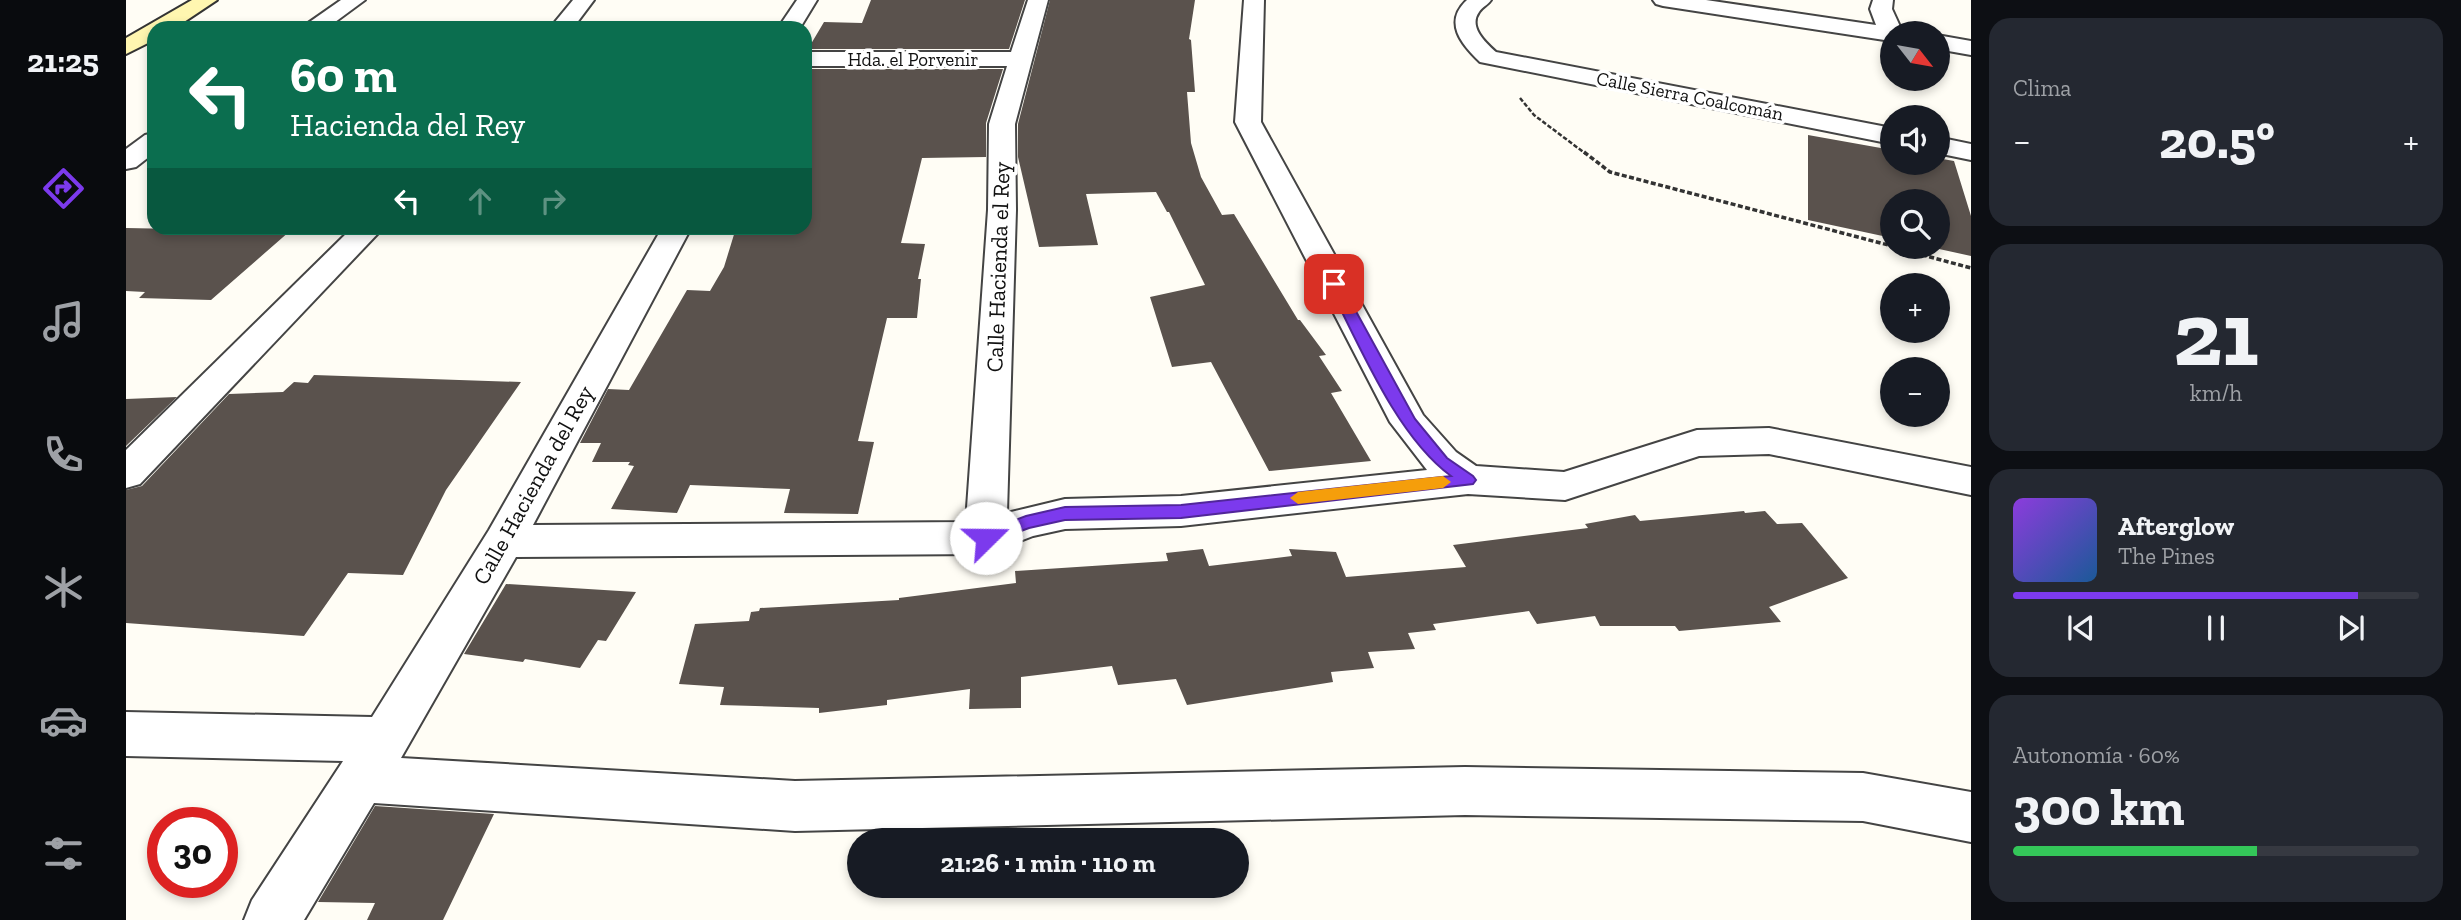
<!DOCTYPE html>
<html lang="es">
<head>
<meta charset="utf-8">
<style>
  body { margin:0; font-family:"Zilla Slab",serif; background:#242831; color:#f1f3f6; height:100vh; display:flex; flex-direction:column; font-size:26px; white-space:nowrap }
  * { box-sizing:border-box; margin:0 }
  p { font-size:23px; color:#9ea1a6 }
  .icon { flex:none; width:38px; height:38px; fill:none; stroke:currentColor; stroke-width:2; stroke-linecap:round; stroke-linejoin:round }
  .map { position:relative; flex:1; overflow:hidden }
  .side { display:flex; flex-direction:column; gap:18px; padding:18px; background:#0d0f14; width:490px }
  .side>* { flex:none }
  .banner { position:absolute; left:21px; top:21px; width:665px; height:214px; border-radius:21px; box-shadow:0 4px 10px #0003; background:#0b6e4f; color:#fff; overflow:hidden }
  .needle { width:46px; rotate:121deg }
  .controls { position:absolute; left:1754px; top:21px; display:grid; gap:14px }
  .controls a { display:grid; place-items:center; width:70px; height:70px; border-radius:50%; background:#171b24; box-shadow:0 4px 10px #0003; font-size:35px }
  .speed { position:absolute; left:21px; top:807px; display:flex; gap:14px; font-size:35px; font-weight:700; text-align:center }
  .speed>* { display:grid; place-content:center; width:91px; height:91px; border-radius:50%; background:#171b24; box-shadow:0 4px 10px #0003; line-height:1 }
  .speed .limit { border:10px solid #d22; background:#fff; color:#111 }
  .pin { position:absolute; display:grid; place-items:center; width:60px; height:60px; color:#fff; margin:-30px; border-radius:14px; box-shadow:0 4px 10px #0006 }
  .me { position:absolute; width:77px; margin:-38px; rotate:68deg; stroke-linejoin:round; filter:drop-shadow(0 0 5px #0008) }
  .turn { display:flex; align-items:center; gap:24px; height:147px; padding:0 28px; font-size:32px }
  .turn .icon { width:91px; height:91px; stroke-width:2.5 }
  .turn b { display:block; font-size:49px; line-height:60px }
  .lanes { display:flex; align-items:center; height:66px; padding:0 28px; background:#0003; justify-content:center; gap:35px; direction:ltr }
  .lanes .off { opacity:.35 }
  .big { font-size:52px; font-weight:800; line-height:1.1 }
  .side .card { flex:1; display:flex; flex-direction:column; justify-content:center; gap:10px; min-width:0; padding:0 24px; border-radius:21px; background:#242831 }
  .side .dial { align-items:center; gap:0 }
  .dial b { font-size:91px; line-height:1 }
  .song { display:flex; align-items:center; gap:21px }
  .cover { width:84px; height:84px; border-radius:10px; background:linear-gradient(135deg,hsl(270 70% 55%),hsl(210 70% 35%)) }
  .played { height:7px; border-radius:4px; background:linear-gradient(90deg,#7c3aed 85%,#363941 85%) }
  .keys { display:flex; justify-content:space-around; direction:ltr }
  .heat { display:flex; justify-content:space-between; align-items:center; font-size:38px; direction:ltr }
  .charge { height:10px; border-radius:5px; background:linear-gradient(90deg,#34c759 60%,#363941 0) }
  .trip { position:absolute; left:721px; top:828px; width:402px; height:70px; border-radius:35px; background:#171b24; box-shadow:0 4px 10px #0003; font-weight:800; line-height:70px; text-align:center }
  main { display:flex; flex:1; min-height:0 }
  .tab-bar { display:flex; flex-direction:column; width:126px; justify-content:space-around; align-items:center; background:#090b0e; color:#9ea1a6 }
  .tab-bar .icon { width:49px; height:49px }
  .tab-bar .active { color:#7c3aed }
  .tab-bar b { font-size:32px; color:#f1f3f6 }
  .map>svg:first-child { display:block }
</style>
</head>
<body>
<main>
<nav class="tab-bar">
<b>21:25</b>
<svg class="icon active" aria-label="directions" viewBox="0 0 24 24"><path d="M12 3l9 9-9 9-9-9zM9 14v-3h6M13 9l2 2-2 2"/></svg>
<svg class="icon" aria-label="music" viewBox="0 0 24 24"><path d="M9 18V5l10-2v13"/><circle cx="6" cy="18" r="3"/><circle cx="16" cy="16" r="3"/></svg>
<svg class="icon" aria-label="phone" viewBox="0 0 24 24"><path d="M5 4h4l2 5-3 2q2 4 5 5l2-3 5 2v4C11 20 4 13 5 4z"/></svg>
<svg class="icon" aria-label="climate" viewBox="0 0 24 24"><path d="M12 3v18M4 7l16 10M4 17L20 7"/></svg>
<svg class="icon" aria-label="car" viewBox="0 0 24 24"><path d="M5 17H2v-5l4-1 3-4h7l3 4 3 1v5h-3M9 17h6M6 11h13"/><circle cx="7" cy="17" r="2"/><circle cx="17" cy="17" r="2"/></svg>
<svg class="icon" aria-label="filters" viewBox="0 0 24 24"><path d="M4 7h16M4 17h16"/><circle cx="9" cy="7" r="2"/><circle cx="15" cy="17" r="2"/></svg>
</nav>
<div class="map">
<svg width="1845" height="920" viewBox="0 0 1845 920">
  <rect width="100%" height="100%" fill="#fffdf5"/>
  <!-- building -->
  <g fill="#5a524d">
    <path d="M745,0H899L883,49H682L698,22L736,23Z"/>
    <path d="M924,0H1069L1063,39L1065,40L1069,92H1061L1065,143L1075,177L1096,215L1108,214L1172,320H1174L1200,355L1193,356L1216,391L1205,393L1245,461L1143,471L1085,362L1046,367L1024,297L1079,285L1043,212H1041L1030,192L960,194L972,245L913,247L892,157V124Z"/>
    <path d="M679,69H877L860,123V157L796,158L775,243L799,244L792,279H795L791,318H761L732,441L748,442L732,514L658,513L664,489L564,485L551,513L485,509L508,466L502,465L504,462H466L475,443H454L482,389L503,390L561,290L584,291L598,267L610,228H679Z"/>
    <path d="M1682,135L1766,150V163H1811V158L1828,161L1845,216V256L1804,247H1811V201H1766V238L1682,220Z"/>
    <path d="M0,228L164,231L85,300L13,298L19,292L0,291Z"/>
    <path d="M188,375L395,382L320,490L277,575L222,573L178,636L0,623V490L16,486L103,394L157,392L168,382L182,383Z"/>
    <path d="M51,397L0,446V399Z"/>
    <path d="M1618,511L1619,513L1639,511L1651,524L1676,523L1722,578L1643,607L1655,622L1553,631L1549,626H1474L1469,616L1411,624L1403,611L1307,624L1310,630L1282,633L1289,649L1242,652L1248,668L1205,672L1207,682L1061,705L1050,679L992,685L986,666L895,677V708L843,709L844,689L761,700V705L693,713V708L594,705L598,687L553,684L569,624L623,621L625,612L633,611L634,608L773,600V598L890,583L889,571L1042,561L1040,553L1077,549L1083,566L1166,556L1163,549L1210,552L1220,577L1340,567L1327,545L1462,528L1459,524L1509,515L1514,521Z"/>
    <path d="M380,584L510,592L480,641L472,640L454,668L399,659L397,662L338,654Z"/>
    <path d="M249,806L368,814L317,920H241L249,903L192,902Z"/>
  </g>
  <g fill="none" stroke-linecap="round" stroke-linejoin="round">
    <defs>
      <g id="street">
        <path d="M215,0H239L201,28H175Z"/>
        <path d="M447,0H468L447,28H424Z"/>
        <path d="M671,0H691L674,28H652Z"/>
        <path d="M902,0H922L889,124L890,210L881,513L939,499L1055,496L1301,470L1264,422L1109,122L1118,0H1138L1135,122L1297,415L1330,452L1350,466L1438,472L1571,430L1643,428L1845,467V495L1643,454L1573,456L1439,500L1342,494L1055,526L939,529L907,536L860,554L390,557L275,758L669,781L1339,767L1737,773L1845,792V842L1737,821L1339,815L669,831L248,803L178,920H118L126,900L217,761L0,756V712L246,717L363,530L536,228H565L407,525L840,522L862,210L863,124L881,66H679V52H885Z"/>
        <path d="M1341,0H1365C1362,5 1356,7 1353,12C1342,27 1360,43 1370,52L1766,128V144L1354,62C1335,44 1317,22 1341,0Z"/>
        <path d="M1527,0H1580L1750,25L1744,9L1747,0H1767L1766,9L1777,33H1766L1765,41L1537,6L1530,4Z"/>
        <path d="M1811,35L1845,41V55L1811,49Z"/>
        <path d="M28,133V153L10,167L0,169V149L19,135Z"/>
        <path d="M1811,137L1845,144V160L1811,153Z"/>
        <path d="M226,228H257L14,484L0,488V450Z"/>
      </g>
      <path id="secondary" d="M66,0H91L49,28H28V40L0,54V38Z"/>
    </defs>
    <!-- street casing -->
    <use href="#street" stroke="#444" stroke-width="4"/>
    <!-- secondary casing -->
    <use href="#secondary" stroke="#333" stroke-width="4"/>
    <!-- path-far1 -->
    <path stroke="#333" stroke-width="2.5" stroke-dasharray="4.5 2" stroke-linecap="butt" d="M1394,98L1408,115L1460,154"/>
    <!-- path -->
    <g stroke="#333" stroke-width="3.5" stroke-dasharray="5 2.5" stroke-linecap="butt">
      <path d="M1458,152L1484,172L1766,246"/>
      <path d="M1767,247L1845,268"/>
    </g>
    <!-- street -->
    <use href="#street" fill="#fff" fill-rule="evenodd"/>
    <!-- secondary -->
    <use href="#secondary" fill="#fff6b0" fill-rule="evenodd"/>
  </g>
  <!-- route -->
  <path fill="#7c3aed" stroke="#51269a" stroke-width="2" d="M1208,280L1215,284L1289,419L1321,458L1347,476L1350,480L1347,484L1055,518L939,520L903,528L860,544L854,543L851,538L854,533L900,516L939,507L1055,505L1325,476C1270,436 1233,344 1202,284Z"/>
  <!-- slow -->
  <path fill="#f59e0b" d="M1317,476L1325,482L1317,488L1172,504L1164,498L1172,492Z"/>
  <g text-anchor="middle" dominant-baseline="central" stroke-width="7" stroke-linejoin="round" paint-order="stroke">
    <!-- far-street labels -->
    <g font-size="19" fill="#111" stroke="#fff">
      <text x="787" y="59">Hda. el Porvenir</text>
      <text transform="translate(1564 96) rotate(11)">Calle Sierra Coalcomán</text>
    </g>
    <!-- street labels -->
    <g font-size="23" fill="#111" stroke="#fff">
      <text transform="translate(872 267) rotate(-88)">Calle Hacienda el Rey</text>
      <text transform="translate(407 485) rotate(-61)">Calle Hacienda del Rey</text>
    </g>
  </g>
</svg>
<div class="controls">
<a><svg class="needle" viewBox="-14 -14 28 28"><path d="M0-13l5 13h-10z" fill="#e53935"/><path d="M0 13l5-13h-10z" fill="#9ea1a6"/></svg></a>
<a><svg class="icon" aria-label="sound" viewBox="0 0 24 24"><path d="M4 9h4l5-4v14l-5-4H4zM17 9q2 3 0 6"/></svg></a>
<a><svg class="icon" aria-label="search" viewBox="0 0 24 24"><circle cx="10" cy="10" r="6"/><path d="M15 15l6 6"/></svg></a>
<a>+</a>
<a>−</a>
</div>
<div class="speed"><div class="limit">30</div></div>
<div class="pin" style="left:1208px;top:284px;background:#d93025"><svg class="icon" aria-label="arrive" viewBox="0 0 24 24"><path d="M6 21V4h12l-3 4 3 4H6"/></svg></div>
<svg class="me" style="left:860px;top:538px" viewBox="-20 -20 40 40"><circle r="19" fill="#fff"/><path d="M0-13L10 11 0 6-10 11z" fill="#7c3aed"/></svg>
<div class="trip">21:26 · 1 min · 110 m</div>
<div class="banner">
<div class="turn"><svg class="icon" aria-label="left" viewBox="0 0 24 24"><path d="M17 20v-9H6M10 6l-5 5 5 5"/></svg><div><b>60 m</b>Hacienda del Rey</div></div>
<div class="lanes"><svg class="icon" aria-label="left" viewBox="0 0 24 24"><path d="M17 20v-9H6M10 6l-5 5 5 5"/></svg><svg class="icon off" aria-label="ahead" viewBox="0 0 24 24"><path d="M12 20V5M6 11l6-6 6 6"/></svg><svg class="icon off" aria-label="right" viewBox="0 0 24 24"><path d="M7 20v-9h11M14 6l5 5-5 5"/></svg></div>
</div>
</div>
<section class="side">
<div class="card"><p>Clima</p>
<div class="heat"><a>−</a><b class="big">20.5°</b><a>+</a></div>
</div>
<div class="card dial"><b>21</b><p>km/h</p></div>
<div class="card">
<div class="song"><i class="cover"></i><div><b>Afterglow</b><p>The Pines</p></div></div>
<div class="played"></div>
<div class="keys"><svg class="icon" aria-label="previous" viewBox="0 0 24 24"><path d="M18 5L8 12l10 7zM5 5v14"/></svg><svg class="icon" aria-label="pause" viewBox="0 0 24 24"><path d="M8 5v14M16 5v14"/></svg><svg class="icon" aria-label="next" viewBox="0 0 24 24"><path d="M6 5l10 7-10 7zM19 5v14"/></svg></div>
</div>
<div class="card"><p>Autonomía · 60%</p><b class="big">300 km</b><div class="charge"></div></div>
</section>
</main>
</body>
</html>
